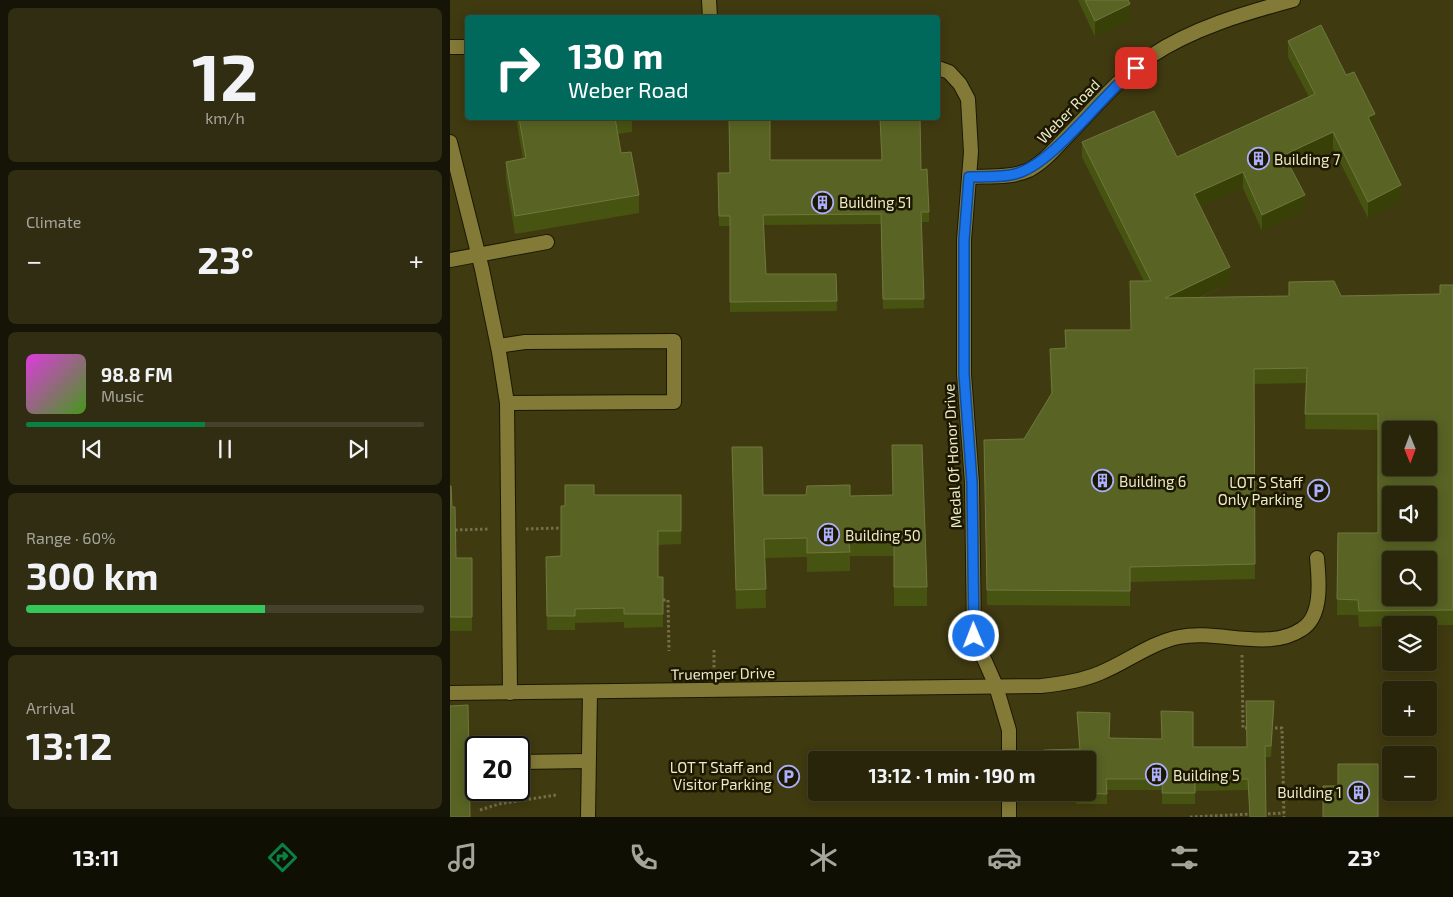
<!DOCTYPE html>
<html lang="en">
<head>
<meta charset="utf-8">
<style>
  body { margin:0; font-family:"Exo 2",sans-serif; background:#302d13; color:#f1f3f6; height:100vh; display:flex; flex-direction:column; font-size:19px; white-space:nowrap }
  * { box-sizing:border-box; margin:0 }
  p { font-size:16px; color:#a5a59c }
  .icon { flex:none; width:28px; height:28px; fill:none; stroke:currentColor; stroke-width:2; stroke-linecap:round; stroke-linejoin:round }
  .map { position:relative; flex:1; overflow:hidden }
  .side { display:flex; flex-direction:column; gap:8px; padding:8px; background:#161406; width:450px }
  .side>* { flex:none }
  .banner { position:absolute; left:15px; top:15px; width:475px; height:105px; border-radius:5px; box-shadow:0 2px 12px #0003,0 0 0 1px #44422b; background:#00695c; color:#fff; overflow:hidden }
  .needle { width:32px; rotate:179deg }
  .buttons { position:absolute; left:932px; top:421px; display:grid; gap:10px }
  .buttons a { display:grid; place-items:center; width:55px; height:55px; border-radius:5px; background:#28250a; box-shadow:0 2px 12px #0003,0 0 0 1px #44422b; font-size:25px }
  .speed { position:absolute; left:15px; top:736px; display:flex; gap:10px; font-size:25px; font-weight:700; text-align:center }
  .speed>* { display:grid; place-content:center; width:65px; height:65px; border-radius:50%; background:#28250a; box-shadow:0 2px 12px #0003,0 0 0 1px #44422b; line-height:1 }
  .speed .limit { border:2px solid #111; border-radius:8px; background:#fff; color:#111 }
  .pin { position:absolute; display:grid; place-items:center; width:42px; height:42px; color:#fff; margin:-21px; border-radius:10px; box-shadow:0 2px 8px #0006 }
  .me { position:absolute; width:55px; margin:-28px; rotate:359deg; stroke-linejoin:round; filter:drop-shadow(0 0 4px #0008) }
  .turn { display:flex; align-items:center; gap:18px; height:105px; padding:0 20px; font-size:22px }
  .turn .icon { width:65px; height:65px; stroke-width:2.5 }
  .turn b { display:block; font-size:35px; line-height:42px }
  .big { font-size:38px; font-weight:700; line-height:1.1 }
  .side .tile { flex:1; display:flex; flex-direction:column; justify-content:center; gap:8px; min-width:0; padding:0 18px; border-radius:8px; background:#302d13 }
  .side .dial { align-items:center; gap:0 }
  .dial b { font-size:65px; line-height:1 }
  .song { display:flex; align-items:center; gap:15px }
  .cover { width:60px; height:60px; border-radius:8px; background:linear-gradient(135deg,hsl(300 70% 55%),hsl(100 70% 35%)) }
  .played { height:5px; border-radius:2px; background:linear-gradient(90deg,#0b8043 45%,#44422b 45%) }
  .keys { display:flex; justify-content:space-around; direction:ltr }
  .heat { display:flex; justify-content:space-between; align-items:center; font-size:28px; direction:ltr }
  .charge { height:8px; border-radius:4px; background:linear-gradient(90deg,#34c759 60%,#44422b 0) }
  .trip { position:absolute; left:358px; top:751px; width:288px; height:50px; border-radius:5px; background:#28250a; box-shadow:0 2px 12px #0003,0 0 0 1px #44422b; font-weight:700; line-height:50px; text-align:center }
  .tab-bar { display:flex; height:80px; justify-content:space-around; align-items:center; background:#100f04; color:#a5a59c }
  .tab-bar .icon { width:35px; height:35px }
  .tab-bar .selected { color:#0b8043 }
  .tab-bar b { font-size:22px; color:#f1f3f6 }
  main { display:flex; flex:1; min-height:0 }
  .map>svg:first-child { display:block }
</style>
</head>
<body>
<main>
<section class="side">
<div class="tile dial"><b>12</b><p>km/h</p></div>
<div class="tile"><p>Climate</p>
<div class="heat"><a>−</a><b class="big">23°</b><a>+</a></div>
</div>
<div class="tile">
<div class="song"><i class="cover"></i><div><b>98.8 FM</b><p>Music</p></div></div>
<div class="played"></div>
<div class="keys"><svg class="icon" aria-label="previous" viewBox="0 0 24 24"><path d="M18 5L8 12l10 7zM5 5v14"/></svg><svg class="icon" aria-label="pause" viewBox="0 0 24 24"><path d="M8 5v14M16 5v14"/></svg><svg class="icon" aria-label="next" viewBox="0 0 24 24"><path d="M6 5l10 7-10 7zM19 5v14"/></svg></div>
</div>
<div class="tile"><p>Range · 60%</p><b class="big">300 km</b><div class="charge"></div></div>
<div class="tile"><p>Arrival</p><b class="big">13:12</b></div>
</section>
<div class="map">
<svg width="1003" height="817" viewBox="0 0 1003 817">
  <rect width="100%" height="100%" fill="#35310d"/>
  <!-- built -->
  <path fill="#403a11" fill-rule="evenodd" d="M0,0H1003V817H0ZM18,18H488V118H18ZM941,430H979V468H941ZM941,495H979V532H941ZM941,560H979V598H941ZM941,625H979V662H941ZM941,690H979V728H941ZM26,748H69V790H26ZM941,755H979V792H941ZM366,760H636V792H366Z"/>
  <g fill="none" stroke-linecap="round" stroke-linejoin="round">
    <defs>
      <g id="service">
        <path d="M259,0L260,18"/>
        <path d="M0,47H18"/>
        <path d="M488,68L499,72L510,84L518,99L521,152L514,240V374L522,483L524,636L546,686L559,730V760"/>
        <path d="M0,142L32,269L49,352L57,403L60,693"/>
        <path d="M519,177C538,176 562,178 579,170C596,161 608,145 621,132C647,105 671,76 701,56C743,28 795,13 843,0"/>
        <path d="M0,260L97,242"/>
        <path d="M48,346L75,342L224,341V402L57,403"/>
        <path d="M0,693L591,686C611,684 631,681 650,673C677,662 700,643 729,637C768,629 818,652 852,629C873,616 869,579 867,558"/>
        <path d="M69,762L138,761"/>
        <path d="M559,792V817"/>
        <path d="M138,817L140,692"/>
      </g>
    </defs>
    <!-- service casing -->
    <use href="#service" stroke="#1b1804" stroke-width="16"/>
    <!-- path -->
    <g stroke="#736f4c" stroke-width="3" stroke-dasharray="2.5 2.5" stroke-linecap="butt">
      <path d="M76,529L111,528"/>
      <path d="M5,530L40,529"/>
      <path d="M213,600H218L219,651"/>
      <path d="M264,650V672"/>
      <path d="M792,655L793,728H799"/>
      <path d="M820,728H832L834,817"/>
      <path d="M30,810L49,804L106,795"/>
      <path d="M813,814L834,813"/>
      <path d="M740,817L801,814"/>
    </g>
    <!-- service -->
    <use href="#service" stroke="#837a37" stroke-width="14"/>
  </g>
  <!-- wall -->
  <g fill="#475311">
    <path d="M628,0H678L680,21L645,37Z"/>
    <path d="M838,41L896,75L925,129L924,130L951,201L918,218L883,148L840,167L855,210L812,231L793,188L750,207L780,283L749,298L990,294L1003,285V625H941V626L909,627L908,615H887L888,533H928V430L855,429L856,383L804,384L805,579L680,582V606L537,605L534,440L574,439L601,394L600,349L615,348V330H681L694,281L632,157V142L727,157L859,97L838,57Z"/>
    <path d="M66,118H182V132L168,134L171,153L189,195V213L65,234L56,180V162L73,159Z"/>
    <path d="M430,118H470L471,170L479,212V222H471L474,308L433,309L431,224L314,225L316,274H386L387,311L280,312V226H269L268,183L280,173L320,160H432Z"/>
    <path d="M442,445L477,587V606H444V556H400V571L357,572V557L315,558L316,608L286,609L282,447L313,495L400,496L443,495Z"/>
    <path d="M0,486L6,558H22V631H0Z"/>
    <path d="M144,495H231V544L208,545V577H213V627L174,628V622L125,623V630H97L96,557L111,556L115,506Z"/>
    <path d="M627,712L659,738L743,747H797L824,712L821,757H815L816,817H800L798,790L745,791V804H712V790H657V804H626V792H636L629,749Z"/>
  </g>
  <!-- shaded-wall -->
  <g fill="#383f07">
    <path d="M680,4V21L645,37V21Z"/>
    <path d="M925,114V129L918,132V117Z"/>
    <path d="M883,132V148L834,170V155Z"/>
    <path d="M793,172V188L744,210V194Z"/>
    <path d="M951,185V201L918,218V202Z"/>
    <path d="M855,195V210L812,231V215Z"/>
    <path d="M780,267V283L715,313V298Z"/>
  </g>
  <!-- building -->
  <g fill="#586324" stroke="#70783e" fill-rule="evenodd">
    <path d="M635,0H678L680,4L645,21Z"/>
    <path d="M871,25L896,75L904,72L925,114L918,117L951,185L918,202L883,132L834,155L855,195L812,215L793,172L744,194L780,267L715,298L839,296V282L884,281L891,296L990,294V285H1003V610L909,611L908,600L887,599L888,533H928V414H855L857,368L804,369L805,564L680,567V591L537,590L534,440L574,439L602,393L600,349L616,348L615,330H681L680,281H701L632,142L704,111L727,157L865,94L838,41ZM941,430H979V468H941ZM941,495H979V532H941ZM941,560H979V598H941Z"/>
    <path d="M69,118H165L171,153L181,152L189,195L65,216L56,162L76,158Z"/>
    <path d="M279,118H320V160H432L430,118H470L471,170L477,169L479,212H471L474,299H433L431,214L313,215L316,274H386L387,301L280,302V216H269L268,173H280Z"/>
    <path d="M442,445H472L477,587H444V537H398L400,552L357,553V538L314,539L316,589L286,590L282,447H312L313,495H356L357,486L400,485V496L443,495Z"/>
    <path d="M115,485H144V495H231V531H208V577H213V614H174V608L125,609V616H97L96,557L111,556V506H115Z"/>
    <path d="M0,486H1L2,507H5L6,558H22V617H0Z"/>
    <path d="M796,701H824L821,746H815L816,817H800L798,779L745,780V793H712L713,779H656L657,794L626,793V792H636V760H594V750L630,749L627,712L660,713L659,738L712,739L711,711L743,712V747H797Z"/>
    <path d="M18,705L20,817H0V706Z"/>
    <path d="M888,764H928V817H873V786H888Z"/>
  </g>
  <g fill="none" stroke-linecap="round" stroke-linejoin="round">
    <defs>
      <path id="route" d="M524,636L522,483L514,374V240L519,177C533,176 551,178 565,174C603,165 652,94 686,68"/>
    </defs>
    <!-- route casing -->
    <use href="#route" stroke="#114b97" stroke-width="12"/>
    <!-- route -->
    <use href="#route" stroke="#1a73e8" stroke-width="9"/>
  </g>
  <!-- icons -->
  <defs>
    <symbol id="building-ring" viewBox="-11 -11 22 22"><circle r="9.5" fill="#1c1800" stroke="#acaffb" stroke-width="1.5"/><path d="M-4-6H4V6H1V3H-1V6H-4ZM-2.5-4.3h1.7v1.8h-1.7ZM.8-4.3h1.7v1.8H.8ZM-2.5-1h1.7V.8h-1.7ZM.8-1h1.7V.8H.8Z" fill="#acaffb"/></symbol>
    <symbol id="parking-ring" viewBox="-11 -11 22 22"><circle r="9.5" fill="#1c1800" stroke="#acaffb" stroke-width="1.5"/><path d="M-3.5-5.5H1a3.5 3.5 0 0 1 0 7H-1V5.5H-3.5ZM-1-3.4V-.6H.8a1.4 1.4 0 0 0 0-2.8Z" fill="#acaffb"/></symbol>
  </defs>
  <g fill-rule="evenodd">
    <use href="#building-ring" x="796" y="146" width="25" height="25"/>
    <use href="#building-ring" x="360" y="190" width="25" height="25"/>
    <use href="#building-ring" x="640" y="468" width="25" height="25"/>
    <use href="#parking-ring" x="856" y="478" width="25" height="25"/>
    <use href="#building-ring" x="366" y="522" width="25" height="25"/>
    <use href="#building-ring" x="694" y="762" width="25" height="25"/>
    <use href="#parking-ring" x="326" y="764" width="25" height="25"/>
    <use href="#building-ring" x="896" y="780" width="25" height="25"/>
  </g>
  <g text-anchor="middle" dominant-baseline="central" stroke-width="5" stroke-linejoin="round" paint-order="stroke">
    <!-- street labels -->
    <g font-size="15" fill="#ede9c8" stroke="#1c1800">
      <text transform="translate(618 111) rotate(-46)">Weber Road</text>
      <text transform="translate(502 456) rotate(-93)">Medal Of Honor Drive</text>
      <text transform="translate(273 673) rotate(-1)">Truemper Drive</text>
    </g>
    <!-- poi labels -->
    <g font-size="15" fill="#ede9c8" stroke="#1c1800" text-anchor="start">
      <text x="824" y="159">Building 7</text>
      <text x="389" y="202">Building 51</text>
      <text x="669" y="481">Building 6</text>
      <text x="853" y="482" text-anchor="end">LOT S Staff<tspan x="853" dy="17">Only Parking</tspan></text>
      <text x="395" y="535">Building 50</text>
      <text x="322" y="767" text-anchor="end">LOT T Staff and<tspan x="322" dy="17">Visitor Parking</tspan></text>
      <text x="723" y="775">Building 5</text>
      <text x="892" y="792" text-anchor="end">Building 1</text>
    </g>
  </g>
</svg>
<div class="buttons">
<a><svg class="needle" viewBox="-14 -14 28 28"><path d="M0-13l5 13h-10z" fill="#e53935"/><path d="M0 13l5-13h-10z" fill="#a5a59c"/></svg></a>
<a><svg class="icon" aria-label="sound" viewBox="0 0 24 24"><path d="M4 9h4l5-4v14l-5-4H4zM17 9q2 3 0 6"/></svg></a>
<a><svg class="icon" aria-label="search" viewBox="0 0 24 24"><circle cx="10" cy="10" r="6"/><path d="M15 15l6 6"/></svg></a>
<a><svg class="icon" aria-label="layers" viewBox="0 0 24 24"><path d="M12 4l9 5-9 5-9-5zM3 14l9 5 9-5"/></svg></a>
<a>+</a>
<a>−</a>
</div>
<div class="speed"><div class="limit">20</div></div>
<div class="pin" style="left:686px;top:68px;background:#d93025"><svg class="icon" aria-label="arrive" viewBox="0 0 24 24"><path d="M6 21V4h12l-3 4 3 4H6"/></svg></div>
<svg class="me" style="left:524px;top:636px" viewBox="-20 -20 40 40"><circle r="17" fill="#1a73e8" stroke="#fff" stroke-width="3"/><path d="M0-11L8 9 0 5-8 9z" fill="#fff"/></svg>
<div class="trip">13:12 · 1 min · 190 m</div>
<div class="banner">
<div class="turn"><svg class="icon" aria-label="right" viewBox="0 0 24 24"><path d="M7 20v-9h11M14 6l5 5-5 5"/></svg><div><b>130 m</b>Weber Road</div></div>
</div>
</div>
</main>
<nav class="tab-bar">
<b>13:11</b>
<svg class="icon selected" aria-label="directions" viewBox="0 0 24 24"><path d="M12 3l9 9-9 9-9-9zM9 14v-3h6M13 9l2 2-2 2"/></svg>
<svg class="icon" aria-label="music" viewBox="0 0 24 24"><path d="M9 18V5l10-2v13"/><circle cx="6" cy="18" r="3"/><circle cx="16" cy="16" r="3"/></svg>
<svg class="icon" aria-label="phone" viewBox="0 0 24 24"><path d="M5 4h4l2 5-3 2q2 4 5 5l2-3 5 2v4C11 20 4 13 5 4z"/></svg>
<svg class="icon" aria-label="climate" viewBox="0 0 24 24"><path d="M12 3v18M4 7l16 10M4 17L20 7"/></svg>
<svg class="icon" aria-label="car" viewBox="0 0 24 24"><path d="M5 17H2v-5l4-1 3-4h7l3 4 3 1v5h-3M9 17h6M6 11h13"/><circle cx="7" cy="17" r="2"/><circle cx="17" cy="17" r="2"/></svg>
<svg class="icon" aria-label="filters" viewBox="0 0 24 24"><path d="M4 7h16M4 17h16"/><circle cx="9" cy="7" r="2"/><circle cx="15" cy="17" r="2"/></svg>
<b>23°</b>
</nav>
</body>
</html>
